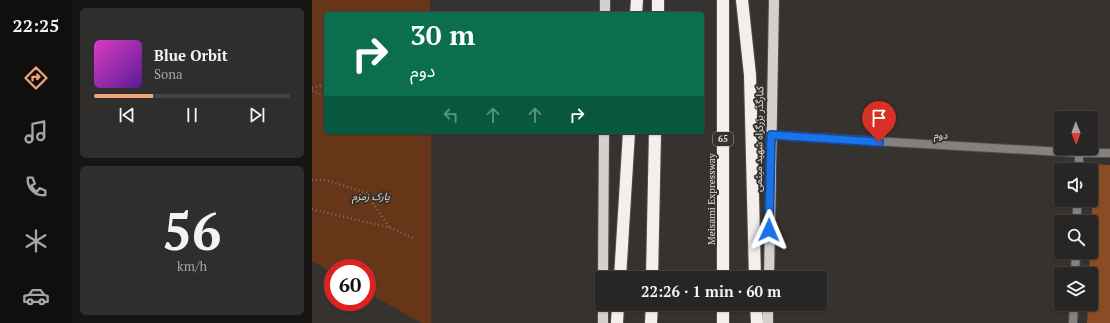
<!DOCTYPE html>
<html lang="en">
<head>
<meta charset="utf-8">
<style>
  body { margin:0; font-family:"PT Serif","Noto Sans Arabic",serif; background:#302e2c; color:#f1f3f6; height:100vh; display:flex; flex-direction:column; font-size:15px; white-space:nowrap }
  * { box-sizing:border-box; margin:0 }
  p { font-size:13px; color:#a5a5a6 }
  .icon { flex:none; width:22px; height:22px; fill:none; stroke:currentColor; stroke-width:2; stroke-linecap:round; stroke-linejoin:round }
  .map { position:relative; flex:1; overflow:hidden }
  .panel { display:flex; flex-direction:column; gap:8px; padding:8px; background:#161514; width:240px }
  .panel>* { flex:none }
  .banner { position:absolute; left:12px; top:12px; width:380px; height:122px; border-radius:4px; box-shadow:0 1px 3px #0004,0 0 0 1px #444341; background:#0b6e4f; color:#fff; overflow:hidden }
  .needle { width:26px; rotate:179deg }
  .buttons { position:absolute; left:742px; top:111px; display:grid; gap:8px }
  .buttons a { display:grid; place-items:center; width:44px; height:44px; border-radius:4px; background:#282624; box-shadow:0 1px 3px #0004,0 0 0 1px #444341; font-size:20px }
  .speed { position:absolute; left:12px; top:259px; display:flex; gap:8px; font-size:20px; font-weight:700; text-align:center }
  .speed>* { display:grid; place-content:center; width:52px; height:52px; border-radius:50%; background:#282624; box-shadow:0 1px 3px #0004,0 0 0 1px #444341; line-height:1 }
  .speed .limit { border:6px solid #d22; background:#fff; color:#111 }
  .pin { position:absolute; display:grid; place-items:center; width:34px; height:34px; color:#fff; margin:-41px -17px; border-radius:50% 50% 50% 0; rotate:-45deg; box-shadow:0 0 4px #0007 }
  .pin .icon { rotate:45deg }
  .me { position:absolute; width:44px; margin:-22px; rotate:1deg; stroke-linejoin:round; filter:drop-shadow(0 0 3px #0008) }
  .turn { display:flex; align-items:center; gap:14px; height:84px; padding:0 20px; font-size:18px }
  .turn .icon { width:52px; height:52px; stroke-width:2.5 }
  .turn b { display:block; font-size:28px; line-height:34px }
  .lanes { display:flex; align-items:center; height:38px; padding:0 20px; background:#0003; justify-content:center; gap:20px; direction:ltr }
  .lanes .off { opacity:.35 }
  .panel .tile { flex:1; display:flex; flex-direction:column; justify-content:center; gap:6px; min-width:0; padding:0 14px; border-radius:6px; background:#302e2c }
  .panel .dial { align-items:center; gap:0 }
  .dial b { font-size:52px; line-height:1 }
  .song { display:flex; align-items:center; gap:12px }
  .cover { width:48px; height:48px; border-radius:6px; background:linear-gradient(135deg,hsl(310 70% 55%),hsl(270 70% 35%)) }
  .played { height:4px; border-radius:2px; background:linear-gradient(90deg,#f0a278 30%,#444341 30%) }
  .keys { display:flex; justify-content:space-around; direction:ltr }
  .trip { position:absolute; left:283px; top:271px; width:232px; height:40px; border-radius:4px; background:#282624; box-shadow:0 1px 3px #0004,0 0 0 1px #444341; font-weight:700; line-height:40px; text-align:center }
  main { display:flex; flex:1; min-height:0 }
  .tab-bar { display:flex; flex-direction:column; width:72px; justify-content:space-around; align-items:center; background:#100f0e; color:#a5a5a6 }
  .tab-bar .icon { width:28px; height:28px }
  .tab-bar .current { color:#f0a278 }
  .tab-bar b { font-size:18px; color:#f1f3f6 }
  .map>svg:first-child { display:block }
</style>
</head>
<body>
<main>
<nav class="tab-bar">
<b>22:25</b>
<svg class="icon current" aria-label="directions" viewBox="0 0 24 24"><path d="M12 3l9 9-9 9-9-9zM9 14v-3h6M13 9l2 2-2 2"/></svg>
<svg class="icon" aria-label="music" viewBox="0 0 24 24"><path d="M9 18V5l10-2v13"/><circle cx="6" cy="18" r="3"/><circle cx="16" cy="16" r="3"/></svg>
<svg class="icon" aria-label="phone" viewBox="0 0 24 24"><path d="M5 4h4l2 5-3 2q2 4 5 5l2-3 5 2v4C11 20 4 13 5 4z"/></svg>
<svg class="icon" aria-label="climate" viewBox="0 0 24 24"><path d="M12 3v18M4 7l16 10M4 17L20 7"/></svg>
<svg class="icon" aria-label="car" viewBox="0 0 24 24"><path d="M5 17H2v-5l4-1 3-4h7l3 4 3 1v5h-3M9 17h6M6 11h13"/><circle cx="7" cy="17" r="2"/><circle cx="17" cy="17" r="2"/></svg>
</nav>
<section class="panel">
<div class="tile">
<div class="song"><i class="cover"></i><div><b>Blue Orbit</b><p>Sona</p></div></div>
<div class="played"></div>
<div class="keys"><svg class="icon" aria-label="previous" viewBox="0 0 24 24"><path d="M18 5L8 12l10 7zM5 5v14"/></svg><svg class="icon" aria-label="pause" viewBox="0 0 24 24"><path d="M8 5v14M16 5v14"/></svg><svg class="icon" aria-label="next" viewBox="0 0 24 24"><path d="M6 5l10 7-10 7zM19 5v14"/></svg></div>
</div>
<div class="tile dial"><b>56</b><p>km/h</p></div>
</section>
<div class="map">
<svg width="798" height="323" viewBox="0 0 798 323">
  <rect width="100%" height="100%" fill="#363230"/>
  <!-- green -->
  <path fill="#673619" d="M0,0H118V14H14V132H119V323H109L55,292V268H21V273L0,261Z"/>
  <!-- forest -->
  <path fill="#8b4b25" d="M781,164L798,165V323H775L776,304H779V274H777L778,252H779Z"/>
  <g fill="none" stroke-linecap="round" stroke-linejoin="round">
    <defs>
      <g id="street">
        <path d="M459,135L767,153H798"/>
        <path d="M767,170V153"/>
        <path d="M765,222V200"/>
        <path d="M763,274L764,252"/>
        <path d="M761,323L762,304"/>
      </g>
      <g id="primary">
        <path d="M293,14V0"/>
        <path d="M291,278L292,132"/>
        <path d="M457,278L462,0"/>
        <path d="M291,323V304"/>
        <path d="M456,323V304"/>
      </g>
      <g id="highway">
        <path d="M430,0L438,75L443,278"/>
        <path d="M324,14L325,0"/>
        <path d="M346,14V0"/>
        <path d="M308,278L317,132"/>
        <path d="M340,278L343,132"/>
        <path d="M411,278V0"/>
        <path d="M444,304L445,323"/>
        <path d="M305,323L306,304"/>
        <path d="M339,323L340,304"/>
        <path d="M411,323V304"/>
      </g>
    </defs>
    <!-- street casing -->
    <use href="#street" stroke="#524e4c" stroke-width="10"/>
    <!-- primary casing -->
    <use href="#primary" stroke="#524e4c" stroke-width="12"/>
    <!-- highway casing -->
    <use href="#highway" stroke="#524e4c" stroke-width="14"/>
    <!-- path -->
    <g stroke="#74706f" stroke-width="2.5" stroke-dasharray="1 3" stroke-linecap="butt">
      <path d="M0,88L14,84"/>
      <path d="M0,91L14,96"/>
      <path d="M0,180H14L54,193L78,228"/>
      <path d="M0,209L79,228L101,238"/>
    </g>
    <!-- street -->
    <use href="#street" stroke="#848281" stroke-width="8"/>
    <!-- primary -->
    <use href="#primary" stroke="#d4d0ce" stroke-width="10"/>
    <!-- highway -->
    <use href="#highway" stroke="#f4efed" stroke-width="12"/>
  </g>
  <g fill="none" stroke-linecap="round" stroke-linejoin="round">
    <defs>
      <path id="route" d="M457,230L459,135L567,142"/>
    </defs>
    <!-- route casing -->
    <use href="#route" stroke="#114b97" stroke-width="10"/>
    <!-- route -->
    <use href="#route" stroke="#1a73e8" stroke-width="7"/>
  </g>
  <g text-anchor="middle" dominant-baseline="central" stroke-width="4" stroke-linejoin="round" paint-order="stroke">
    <!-- shield labels -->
    <rect fill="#363230" stroke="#aeabaa" stroke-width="1" x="401" y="132" width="20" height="14" rx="3"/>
    <g font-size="9" font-weight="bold" fill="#e2dfde">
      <text x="411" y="139">65</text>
    </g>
    <!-- street labels -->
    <g font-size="10" fill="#e2dfde" stroke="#363230">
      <text transform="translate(629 135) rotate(3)">دوم</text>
      <text transform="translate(447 139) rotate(-89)">کنارگذر بزرگراه شهید میثمی</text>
      <text transform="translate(399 199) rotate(-90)">Meisami Expressway</text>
    </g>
    <!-- park labels -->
    <g font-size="10" font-style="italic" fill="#fdd6c1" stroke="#363230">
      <text x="59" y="196">پارک زمزم</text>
    </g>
  </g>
</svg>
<div class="buttons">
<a><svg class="needle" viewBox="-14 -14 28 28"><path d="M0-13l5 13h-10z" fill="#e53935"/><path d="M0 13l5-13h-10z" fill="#a5a5a6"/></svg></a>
<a><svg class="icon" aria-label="sound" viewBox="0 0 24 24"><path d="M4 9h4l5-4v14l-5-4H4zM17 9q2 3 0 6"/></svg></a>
<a><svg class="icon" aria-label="search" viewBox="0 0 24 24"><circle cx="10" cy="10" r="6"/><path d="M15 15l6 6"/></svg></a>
<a><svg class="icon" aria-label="layers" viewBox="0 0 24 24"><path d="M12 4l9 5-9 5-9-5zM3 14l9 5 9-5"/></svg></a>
</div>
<div class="speed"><div class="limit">60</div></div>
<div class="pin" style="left:567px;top:142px;background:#d93025"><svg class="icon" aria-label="arrive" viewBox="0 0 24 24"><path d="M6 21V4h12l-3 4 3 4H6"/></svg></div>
<svg class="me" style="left:457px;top:230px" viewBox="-20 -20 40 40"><path d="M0-17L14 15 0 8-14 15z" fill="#1a73e8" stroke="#fff" stroke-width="4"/></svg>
<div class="trip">22:26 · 1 min · 60 m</div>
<div class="banner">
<div class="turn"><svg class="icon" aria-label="right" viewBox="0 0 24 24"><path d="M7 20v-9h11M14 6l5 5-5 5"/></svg><div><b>30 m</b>دوم</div></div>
<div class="lanes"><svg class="icon off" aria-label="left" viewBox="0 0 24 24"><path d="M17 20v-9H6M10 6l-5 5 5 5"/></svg><svg class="icon off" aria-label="ahead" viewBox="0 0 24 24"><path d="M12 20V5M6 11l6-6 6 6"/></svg><svg class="icon off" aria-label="ahead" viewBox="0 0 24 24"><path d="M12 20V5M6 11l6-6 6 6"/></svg><svg class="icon" aria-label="right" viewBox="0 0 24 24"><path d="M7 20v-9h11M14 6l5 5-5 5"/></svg></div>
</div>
</div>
</main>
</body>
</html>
